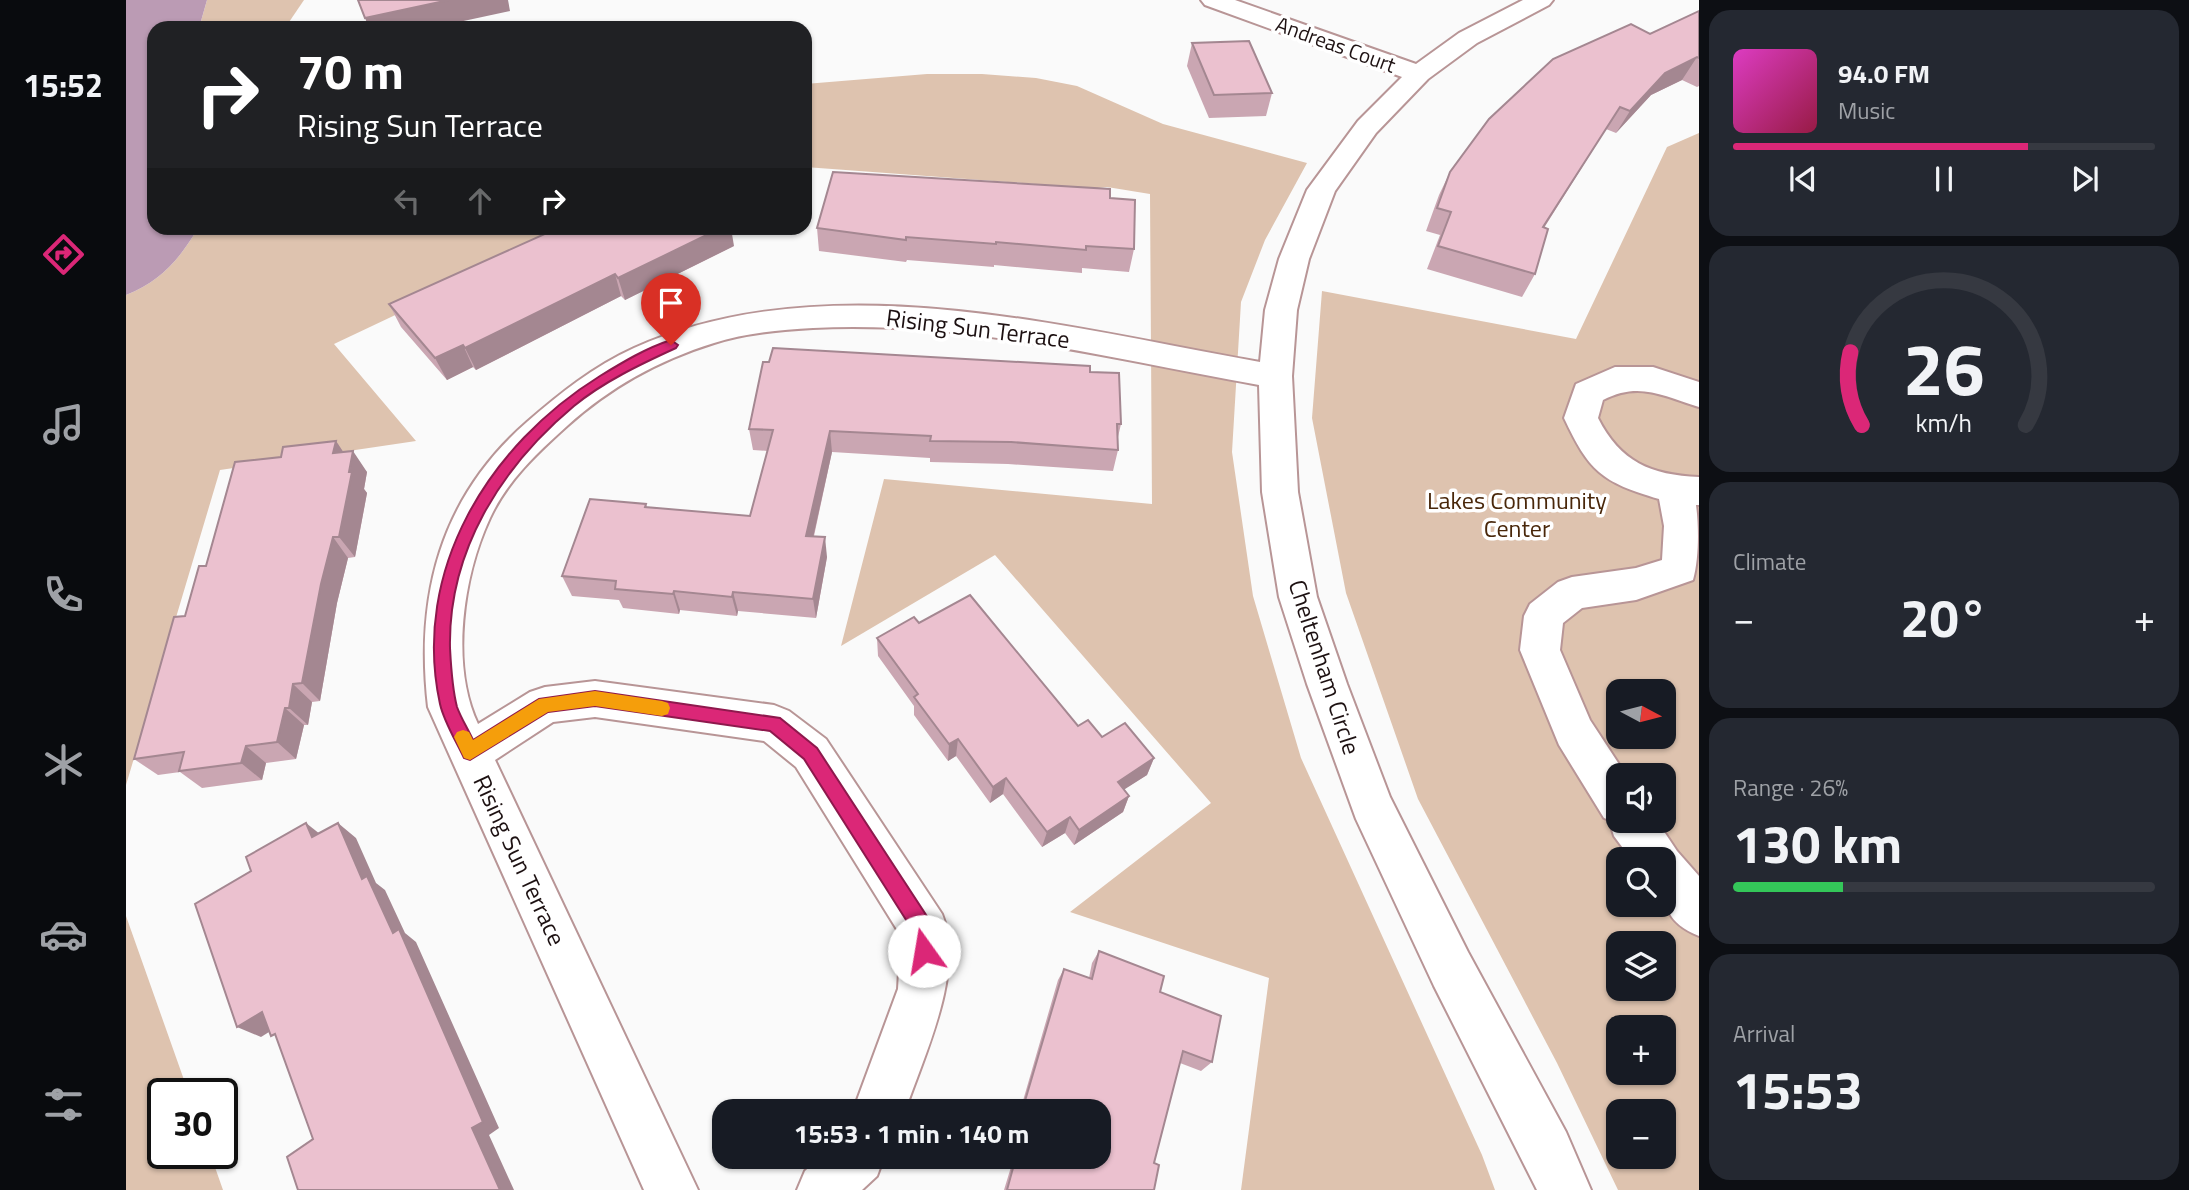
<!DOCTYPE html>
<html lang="en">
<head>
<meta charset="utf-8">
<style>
  body { margin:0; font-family:"Titillium Web",sans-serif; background:#242831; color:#f1f3f6; height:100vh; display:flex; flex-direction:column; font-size:26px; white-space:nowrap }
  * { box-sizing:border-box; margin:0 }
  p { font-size:23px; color:#9ea1a6 }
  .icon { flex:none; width:38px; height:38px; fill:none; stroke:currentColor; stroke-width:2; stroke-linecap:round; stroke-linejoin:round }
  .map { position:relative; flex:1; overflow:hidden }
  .sheet { display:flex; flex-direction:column; gap:10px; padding:10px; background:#0d0f14; width:490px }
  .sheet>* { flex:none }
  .top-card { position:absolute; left:21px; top:21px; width:665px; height:214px; border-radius:21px; box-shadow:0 2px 5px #0004; background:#202124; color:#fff; overflow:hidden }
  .needle { width:46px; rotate:97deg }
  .tools { position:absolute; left:1480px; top:679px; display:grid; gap:14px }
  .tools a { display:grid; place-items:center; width:70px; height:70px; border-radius:14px; background:#171b24; box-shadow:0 2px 5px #0004; font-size:35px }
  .speed { position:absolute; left:21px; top:1078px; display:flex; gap:14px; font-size:35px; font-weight:700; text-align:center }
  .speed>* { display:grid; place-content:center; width:91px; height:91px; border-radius:50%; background:#171b24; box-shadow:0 2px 5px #0004; line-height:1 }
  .speed .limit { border:4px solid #111; border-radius:10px; background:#fff; color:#111 }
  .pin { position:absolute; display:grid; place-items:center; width:60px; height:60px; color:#fff; margin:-72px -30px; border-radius:50% 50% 50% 0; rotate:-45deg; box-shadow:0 0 7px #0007 }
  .pin .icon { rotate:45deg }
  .me { position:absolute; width:77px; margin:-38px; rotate:347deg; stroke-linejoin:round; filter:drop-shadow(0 0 5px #0008) }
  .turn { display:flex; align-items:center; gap:24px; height:147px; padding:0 35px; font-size:32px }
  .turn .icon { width:91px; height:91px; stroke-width:2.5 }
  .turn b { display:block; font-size:49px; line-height:60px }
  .lanes { display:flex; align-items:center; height:66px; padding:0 35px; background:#0003; justify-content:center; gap:35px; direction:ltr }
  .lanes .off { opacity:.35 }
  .big { font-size:52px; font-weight:700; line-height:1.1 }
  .sheet .tile { flex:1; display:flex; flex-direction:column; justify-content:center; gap:10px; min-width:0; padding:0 24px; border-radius:21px; background:#242831 }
  .sheet .dial { align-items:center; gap:0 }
  .dial svg { height:182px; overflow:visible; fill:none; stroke:#363941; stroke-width:7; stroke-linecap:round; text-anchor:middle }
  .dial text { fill:#f1f3f6; stroke:none }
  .song { display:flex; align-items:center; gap:21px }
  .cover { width:84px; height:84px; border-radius:10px; background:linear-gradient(135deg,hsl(310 70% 55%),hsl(340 70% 35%)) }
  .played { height:7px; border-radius:4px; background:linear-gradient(90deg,#db2777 70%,#363941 70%) }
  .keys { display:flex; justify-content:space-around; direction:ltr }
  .heat { display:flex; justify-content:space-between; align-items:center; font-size:38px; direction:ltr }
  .charge { height:10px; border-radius:5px; background:linear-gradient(90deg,#34c759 26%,#363941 0) }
  .trip { position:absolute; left:586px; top:1099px; width:399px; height:70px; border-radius:21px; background:#171b24; box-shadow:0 2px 5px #0004; font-weight:700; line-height:70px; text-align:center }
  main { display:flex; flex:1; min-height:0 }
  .menu { display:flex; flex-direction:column; width:126px; justify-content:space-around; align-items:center; background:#090b0e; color:#9ea1a6 }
  .menu .icon { width:49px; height:49px }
  .menu .active { color:#db2777 }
  .menu b { font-size:32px; color:#f1f3f6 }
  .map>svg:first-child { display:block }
</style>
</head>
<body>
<main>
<nav class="menu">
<b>15:52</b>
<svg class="icon active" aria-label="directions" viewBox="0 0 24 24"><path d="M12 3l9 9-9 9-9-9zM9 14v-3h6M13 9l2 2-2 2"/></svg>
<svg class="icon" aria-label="music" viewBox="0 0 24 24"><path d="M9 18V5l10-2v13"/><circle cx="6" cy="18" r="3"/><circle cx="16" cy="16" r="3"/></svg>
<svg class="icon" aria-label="phone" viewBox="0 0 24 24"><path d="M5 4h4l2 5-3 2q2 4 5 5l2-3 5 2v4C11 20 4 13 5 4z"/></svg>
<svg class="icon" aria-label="climate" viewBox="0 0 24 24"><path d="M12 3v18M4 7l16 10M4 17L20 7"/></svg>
<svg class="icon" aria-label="car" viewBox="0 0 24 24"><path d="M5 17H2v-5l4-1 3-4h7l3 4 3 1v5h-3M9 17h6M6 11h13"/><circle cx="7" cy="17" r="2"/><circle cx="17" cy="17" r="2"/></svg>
<svg class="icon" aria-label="filters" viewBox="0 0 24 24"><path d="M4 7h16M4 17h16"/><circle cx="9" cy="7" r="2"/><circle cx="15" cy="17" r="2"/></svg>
</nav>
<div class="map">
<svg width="1573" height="1190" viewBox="0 0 1573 1190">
  <rect width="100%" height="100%" fill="#fafafa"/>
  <!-- green -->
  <g fill="#dec3af" fill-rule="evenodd">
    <path d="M81,0H178L159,28H73Z"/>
    <path d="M801,74H856L910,78L951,86L1037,124L1181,163L1139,240L1115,302L1106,452L1127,596L1175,758L1356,1155L1369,1190H1115L1143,978L944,912L1085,803L869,555L715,646L758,479L1026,504L1024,194L981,187L952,190L910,184L679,167V84Z"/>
    <path d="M1573,133V1190H1492L1431,1063L1292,799L1220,593L1186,418L1196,291L1450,339L1541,147ZM1493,691H1538V737H1493ZM1493,775H1538V821H1493ZM1493,859H1538V905H1493ZM1493,943H1538V989H1493ZM1493,1027H1538V1073H1493ZM1493,1111H1538V1157H1493Z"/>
    <path d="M72,228H453L208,344L290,441L94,470L0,785V295C35,281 53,260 72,228Z"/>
    <path d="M0,916L63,1094H37V1153H84L97,1190H0Z"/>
  </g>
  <!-- water -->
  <path fill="#bb9bb4" d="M0,0H81L73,28H28V228H72C53,260 35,281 0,295Z"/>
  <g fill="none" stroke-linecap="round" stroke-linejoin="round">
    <defs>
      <g id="minor">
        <path d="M1075,0H1109L1290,64L1333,33L1397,0H1427L1423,5L1351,43L1302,79L1250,133L1209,191L1183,259L1171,310L1166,376L1172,492L1191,597L1221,684L1264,797L1342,952L1440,1132L1465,1190H1411L1308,986L1230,819L1181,684L1153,597L1136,492L1133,385C987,359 836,320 687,328C654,330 619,333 588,343C533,360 484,387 441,426C411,453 381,481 364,518C337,576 324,665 352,724L404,692L419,687L469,681L648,705L663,711L700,739L816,914C839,972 798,1055 779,1111H727L772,989L775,936L670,767L638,741L469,717L427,722L369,760L572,1190H518L302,707C289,596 314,498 401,422C433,394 468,366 508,348C700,262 936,327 1134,362L1139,310L1153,259L1181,190L1232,121L1276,77L1079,5Z"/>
        <path d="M1489,367H1527L1573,382V407C1537,396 1513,381 1477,400L1472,418C1494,462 1525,475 1573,477V505H1570C1573,527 1573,559 1567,580L1510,600L1456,608L1437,623L1434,650L1464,720L1500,775H1493V821H1531L1551,851L1573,876V936C1533,920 1538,897 1538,859H1505L1488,836L1483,820L1478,818L1433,745L1394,650L1398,616L1404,604L1432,582L1446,577L1510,568L1536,560L1538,526L1533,499C1475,482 1463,471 1438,418L1450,384Z"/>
        <path d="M694,1157H758L751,1176L736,1190H671L679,1171Z"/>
      </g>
    </defs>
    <!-- minor casing -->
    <use href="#minor" stroke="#b89596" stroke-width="4"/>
    <!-- minor -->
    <use href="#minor" fill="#fff" fill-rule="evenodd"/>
  </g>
  <!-- wall -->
  <g fill="#caa6b2">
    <path d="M1573,11V86L1571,87L1556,80L1525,95L1490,133L1480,129L1418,228L1409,274L1396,297L1301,269L1314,235L1300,231L1313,195L1324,172L1524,34Z"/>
    <path d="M1066,43L1146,93L1140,116L1083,118L1061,66Z"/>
    <path d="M984,198L1008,249L1003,272L956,268V273L868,265V267L781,260L780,262L693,251L691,228Z"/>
    <path d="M608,246L499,300L495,296L350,370L347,367L321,380L275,327L263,304Z"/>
    <path d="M964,372L995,424L992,437V450L987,471L882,464L804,462V458L706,452L688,536L701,557L690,618L612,611L611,616L554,610L553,614L497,608L493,600L446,596L436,576L520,504L521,507L624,516L642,451L627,450L623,429Z"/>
    <path d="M210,441L217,452L241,472L238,489L241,493L229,557L222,558L211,603L194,701L186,702L182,725H178L170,759L140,763L136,780L76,788L54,772L32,775L8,759L59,616L80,566L155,457Z"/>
    <path d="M793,623L952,726L976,737L1028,758L1021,775L998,789L1003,796L997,812L948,845L939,833L916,847L877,794L864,803L830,756L822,761L788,715V706L752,656L751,638Z"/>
    <path d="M973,951L1034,992L1086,1062L1075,1071L1054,1063L1028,1163V1190H878L888,1157H973V1111H894L932,980L938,969L963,978L966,963Z"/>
  </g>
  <!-- shaded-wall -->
  <g fill="#a48791">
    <path d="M323,0H382L384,11L305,28H243L239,18Z"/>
    <path d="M1571,57L1556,80L1525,95L1490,133L1504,111L1539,73Z"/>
    <path d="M1494,107L1403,250L1417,227Z"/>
    <path d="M595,228H605L608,246L499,300L492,278Z"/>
    <path d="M489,274L495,296L350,370L339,348Z"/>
    <path d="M337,345L347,367L321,380L309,358Z"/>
    <path d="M704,431L706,452L683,556L680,536Z"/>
    <path d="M210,441L224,462L207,453Z"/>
    <path d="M227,451L241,472L238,489L241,493L229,557L213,537Z"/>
    <path d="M207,537L222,558L211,603L194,701L176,683L195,584Z"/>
    <path d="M699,537L701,557L690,618L687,599Z"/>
    <path d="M548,591L554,610L553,614L547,594Z"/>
    <path d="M607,592L612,611L611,616L606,597Z"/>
    <path d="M167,684L186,702L182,725L163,708Z"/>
    <path d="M159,708L178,725L170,759L151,742Z"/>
    <path d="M832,739L830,756L822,761L823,744Z"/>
    <path d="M120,746L140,763L136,780L115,763Z"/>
    <path d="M1028,758L1021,775L985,798L992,782Z"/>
    <path d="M880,778L877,794L864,803L867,787Z"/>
    <path d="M1003,796L997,812L948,845L953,830Z"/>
    <path d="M944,817L939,833L916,847L921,832Z"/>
    <path d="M180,823L199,838L186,837Z"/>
    <path d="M212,823L230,838L250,883L259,890L279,933L290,942L373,1128L363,1135L388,1190H374L346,1128L267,933L236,879Z"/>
    <path d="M136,1012L159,1022L135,1037L111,1027Z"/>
  </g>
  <!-- building -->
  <g fill="#ebc1cf" stroke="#a48791" stroke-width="2">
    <path d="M232,0H323L239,18Z"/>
    <path d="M1573,11V58L1571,57L1539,73L1504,111L1494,107L1417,227L1422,229L1409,274L1312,246L1325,212L1311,208L1324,172L1363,119L1427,59L1505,24L1524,34Z"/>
    <path d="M1123,41L1146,93L1088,95L1066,43Z"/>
    <path d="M707,172L984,189V198L1009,200L1008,249L960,246V250L870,242V244L780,237V240L691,228Z"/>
    <path d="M432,228H595L492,278L489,274L339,348L337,345L309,358L263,304Z"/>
    <path d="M647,348L964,366V372L993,373L995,424H991L992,450L885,442L804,441L805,436L704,431L680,536L699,537L687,599L607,592L606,597L548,591L547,594L489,589L490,581L436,576L464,499L520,504L519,507L624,516L647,430L623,429L637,362H643Z"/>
    <path d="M210,441L207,453L227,451L223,472H226L213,537H207L195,584L176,683L167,684L163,708H159L151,742L120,746L115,763L53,771L58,752L8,759L48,617L59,616L73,566H80L109,462L155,457L157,447Z"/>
    <path d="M844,595L952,726L962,720L976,737L999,723L1028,758L992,782L1003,796L953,830L944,817L921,832L880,778L867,787L832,739L823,744L788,697L792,694L751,638L788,617L793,623Z"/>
    <path d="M180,823L186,837L212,823L236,879L241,876L267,933L273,929L357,1122L346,1128L374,1190H172L161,1157L187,1139L149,1034L145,1036L136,1012L111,1027L69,904L125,871L120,857Z"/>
    <path d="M973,951L1038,976L1034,992L1095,1016L1086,1062L1057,1051L1028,1163L1033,1165L1028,1190H881L890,1157H973V1111H896L938,969L966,979Z"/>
  </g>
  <!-- route -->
  <path fill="#db2777" stroke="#8e194d" stroke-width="2" d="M545,340L552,345L550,348C515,364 477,382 448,406C375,467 322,551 324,648C325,667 326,688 331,707C335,718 342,729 347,740L413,699L469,691L654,718L691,748L806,924C810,935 809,947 805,958L798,960L791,958L788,951L789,934L678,759L644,731L469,706L422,712L344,760L338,758C330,741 318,722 314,704C285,570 363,445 474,376C497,362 520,348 545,340Z"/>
  <!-- slow -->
  <path fill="#f59e0b" d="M469,691L536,701L542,703L544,708L542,714L536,716L469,706L422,712L344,760L338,758L328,737L331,732L337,730L343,732L347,740L413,699Z"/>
  <g text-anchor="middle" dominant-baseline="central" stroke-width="7" stroke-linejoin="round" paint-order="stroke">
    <!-- far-street labels -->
    <g font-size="21" fill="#1d1112" stroke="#fff">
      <text transform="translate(1210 44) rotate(20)">Andreas Court</text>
    </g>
    <!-- street labels -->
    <g font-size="24" fill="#1d1112" stroke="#fff">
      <text transform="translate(852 328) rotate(7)">Rising Sun Terrace</text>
      <text transform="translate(1199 667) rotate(72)">Cheltenham Circle</text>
      <text transform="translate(394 860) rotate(65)">Rising Sun Terrace</text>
    </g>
    <!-- park labels -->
    <g font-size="24" fill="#49270a" stroke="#fff">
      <text x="1391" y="500">Lakes Community<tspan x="1391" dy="28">Center</tspan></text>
    </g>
  </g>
</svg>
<div class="tools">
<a><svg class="needle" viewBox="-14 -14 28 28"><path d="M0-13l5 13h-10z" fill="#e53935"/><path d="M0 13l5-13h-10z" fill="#9ea1a6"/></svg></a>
<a><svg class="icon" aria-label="sound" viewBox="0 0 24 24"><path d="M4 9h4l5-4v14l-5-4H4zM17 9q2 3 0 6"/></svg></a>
<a><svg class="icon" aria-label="search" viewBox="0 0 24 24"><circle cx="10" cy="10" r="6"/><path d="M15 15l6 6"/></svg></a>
<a><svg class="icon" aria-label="layers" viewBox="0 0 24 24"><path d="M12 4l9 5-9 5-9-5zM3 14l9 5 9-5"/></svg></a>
<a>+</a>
<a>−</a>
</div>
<div class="speed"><div class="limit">30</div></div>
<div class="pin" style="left:545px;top:345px;background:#d93025"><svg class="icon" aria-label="arrive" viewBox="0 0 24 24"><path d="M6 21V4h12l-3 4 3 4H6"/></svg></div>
<svg class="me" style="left:798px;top:951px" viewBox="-20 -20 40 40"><circle r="19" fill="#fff"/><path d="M0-13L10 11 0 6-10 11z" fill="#db2777"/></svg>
<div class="trip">15:53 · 1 min · 140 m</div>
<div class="top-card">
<div class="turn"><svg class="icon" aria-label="right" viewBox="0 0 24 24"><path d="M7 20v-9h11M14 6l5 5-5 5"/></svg><div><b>70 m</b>Rising Sun Terrace</div></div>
<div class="lanes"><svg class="icon off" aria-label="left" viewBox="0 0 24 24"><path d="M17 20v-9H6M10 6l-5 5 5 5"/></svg><svg class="icon off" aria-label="ahead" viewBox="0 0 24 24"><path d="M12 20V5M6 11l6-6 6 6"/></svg><svg class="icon" aria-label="right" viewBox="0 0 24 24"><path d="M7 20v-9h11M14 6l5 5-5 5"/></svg></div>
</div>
</div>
<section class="sheet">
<div class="tile">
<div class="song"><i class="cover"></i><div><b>94.0 FM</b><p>Music</p></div></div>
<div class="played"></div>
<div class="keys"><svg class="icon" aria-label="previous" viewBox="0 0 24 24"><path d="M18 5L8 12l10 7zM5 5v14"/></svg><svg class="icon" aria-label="pause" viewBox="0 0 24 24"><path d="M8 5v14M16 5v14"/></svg><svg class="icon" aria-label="next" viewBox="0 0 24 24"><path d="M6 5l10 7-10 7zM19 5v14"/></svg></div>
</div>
<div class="tile dial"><svg viewBox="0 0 100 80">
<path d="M14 69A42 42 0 1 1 86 69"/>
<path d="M14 69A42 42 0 0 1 9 37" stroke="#db2777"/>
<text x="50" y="56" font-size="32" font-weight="700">26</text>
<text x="50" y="72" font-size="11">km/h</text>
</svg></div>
<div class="tile"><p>Climate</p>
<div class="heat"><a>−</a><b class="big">20°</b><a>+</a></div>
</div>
<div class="tile"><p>Range · 26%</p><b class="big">130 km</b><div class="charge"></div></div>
<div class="tile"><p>Arrival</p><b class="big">15:53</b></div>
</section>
</main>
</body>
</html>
